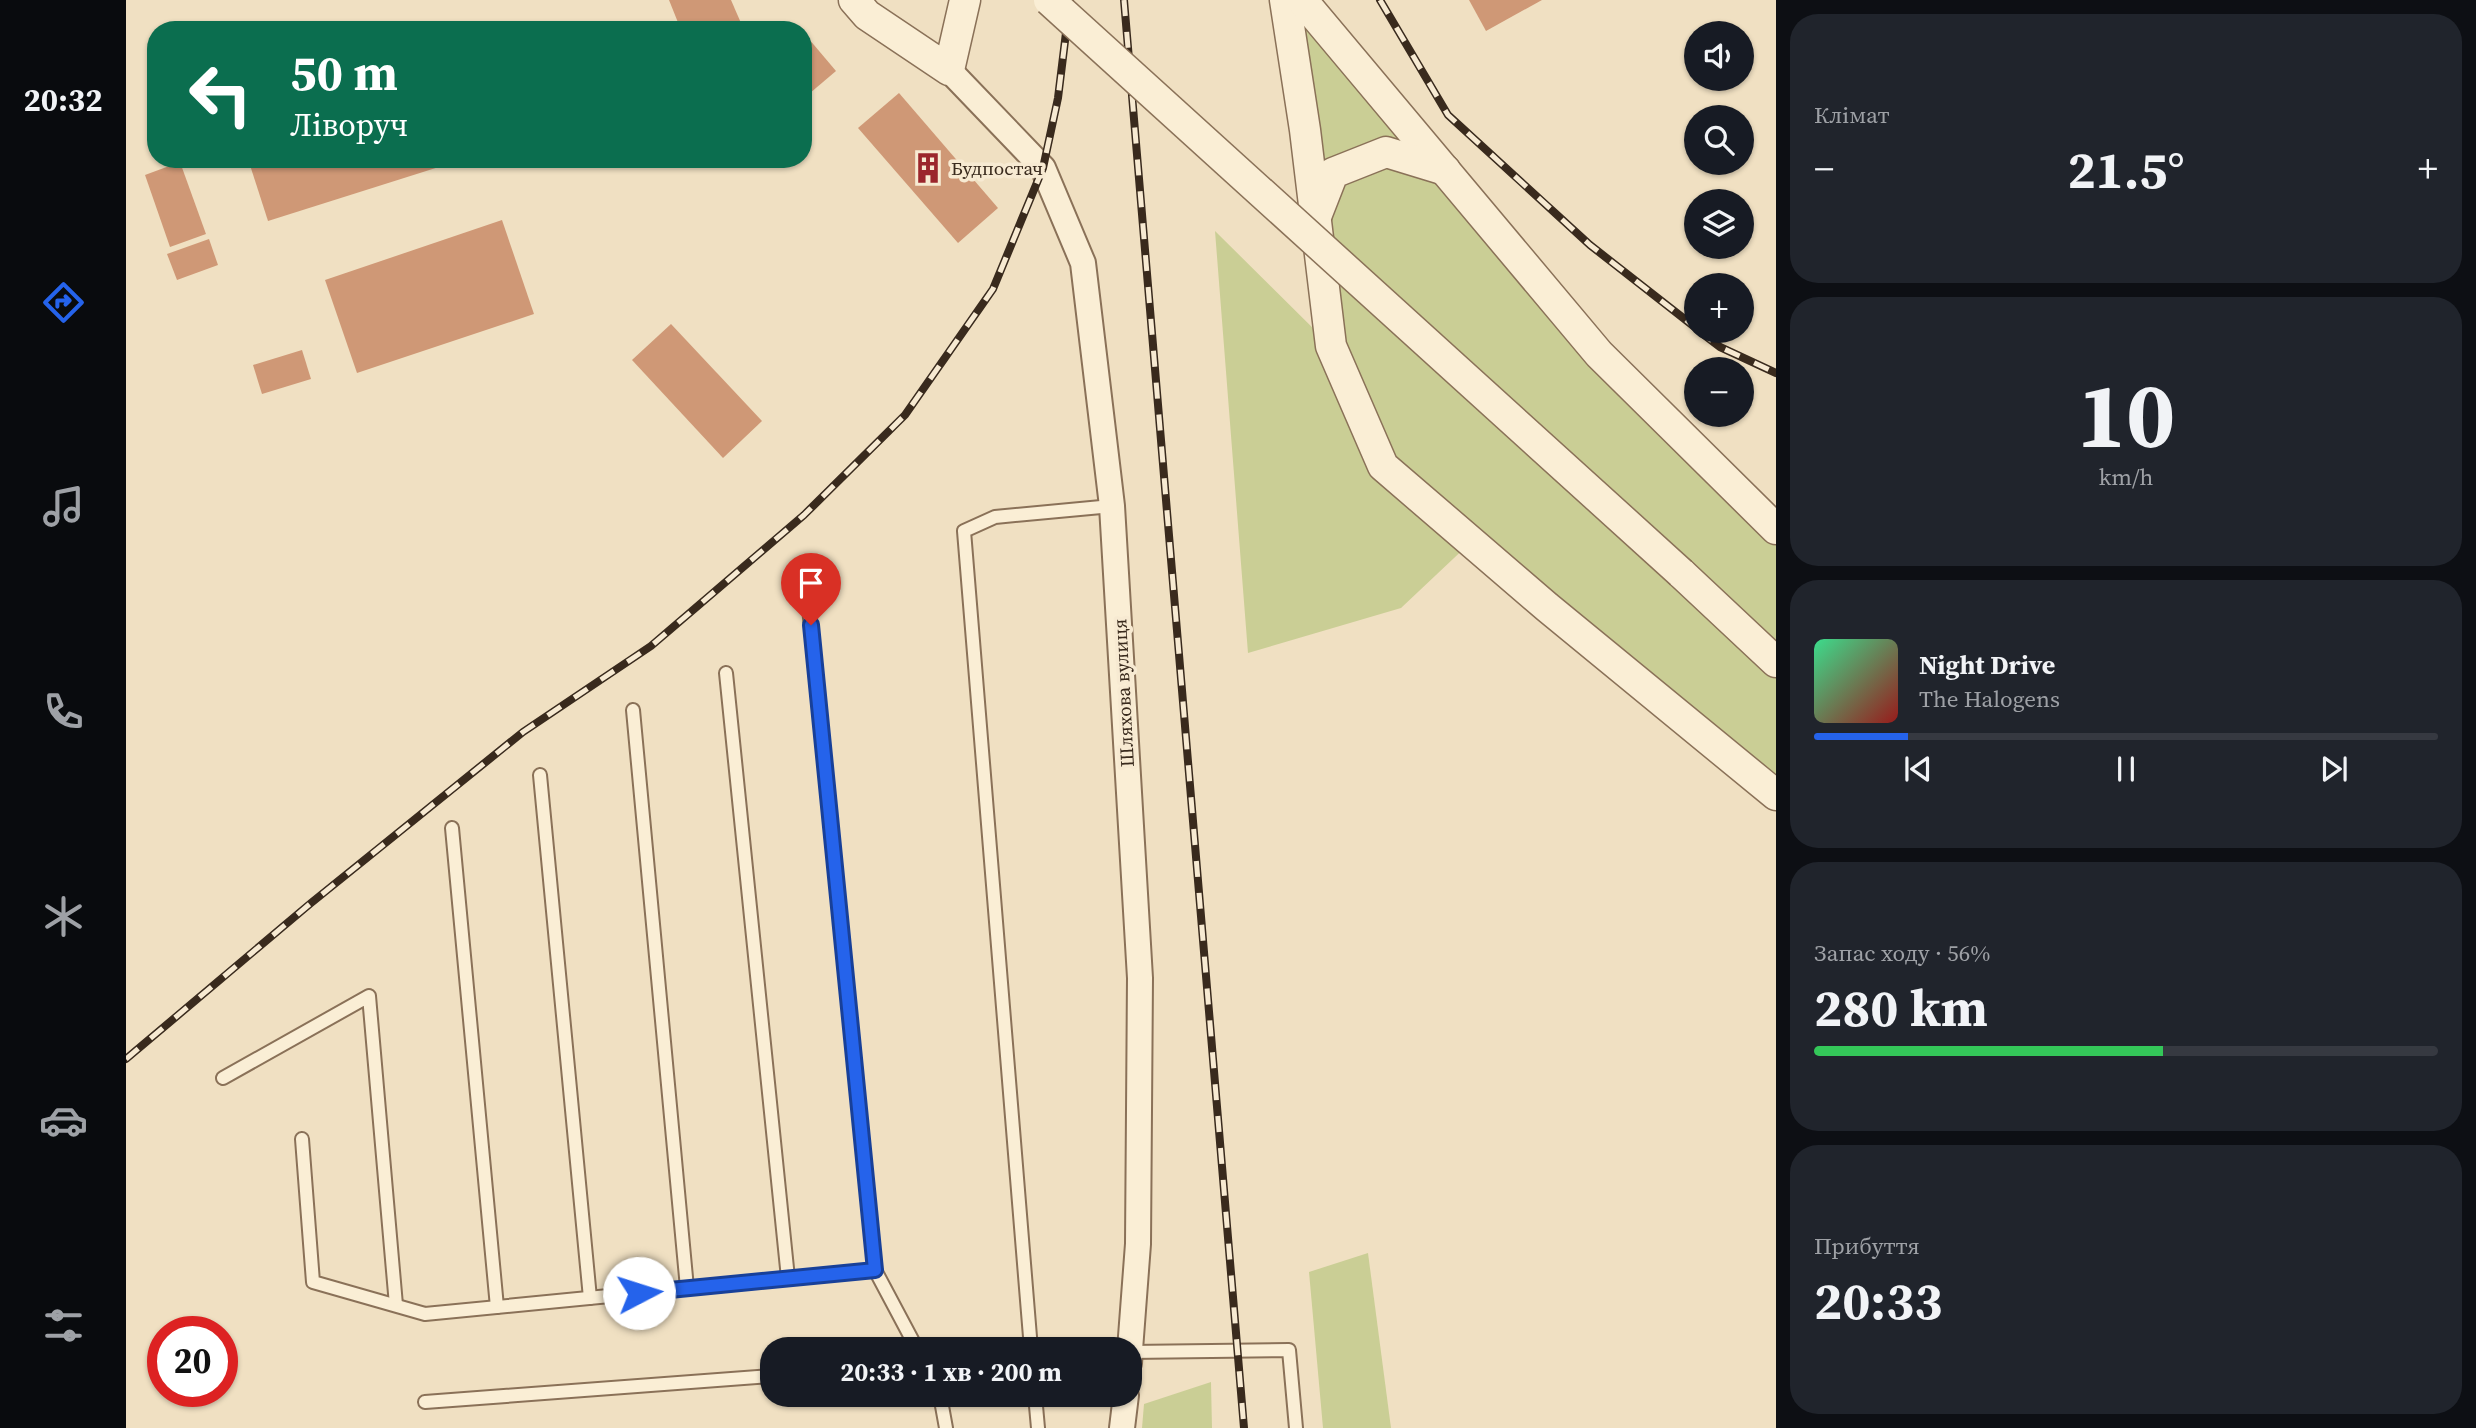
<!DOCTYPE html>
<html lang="uk">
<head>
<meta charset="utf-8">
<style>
  body { margin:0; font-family:"Source Serif 4",serif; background:#20242c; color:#f1f3f6; height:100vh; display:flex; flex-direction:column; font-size:26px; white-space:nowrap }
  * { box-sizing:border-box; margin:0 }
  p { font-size:23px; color:#9ea1a6 }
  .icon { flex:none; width:38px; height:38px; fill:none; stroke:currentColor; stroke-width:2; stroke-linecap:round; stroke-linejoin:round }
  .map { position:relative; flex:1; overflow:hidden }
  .side { display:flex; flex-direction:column; gap:14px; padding:14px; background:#0d0f14; width:700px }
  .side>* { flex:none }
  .guide { position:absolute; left:21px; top:21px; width:665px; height:147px; border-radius:28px; box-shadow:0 2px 5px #0004; background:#0b6e4f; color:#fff; overflow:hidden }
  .fabs { position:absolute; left:1558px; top:21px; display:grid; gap:14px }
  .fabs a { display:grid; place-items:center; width:70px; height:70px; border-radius:50%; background:#171b24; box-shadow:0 2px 5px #0004; font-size:35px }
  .speed { position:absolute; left:21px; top:1316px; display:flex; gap:14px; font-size:35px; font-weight:700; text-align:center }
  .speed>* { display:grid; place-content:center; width:91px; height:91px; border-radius:50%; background:#171b24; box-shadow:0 2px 5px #0004; line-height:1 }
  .speed .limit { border:10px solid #d22; background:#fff; color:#111 }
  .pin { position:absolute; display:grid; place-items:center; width:60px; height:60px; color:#fff; margin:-72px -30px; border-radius:50% 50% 50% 0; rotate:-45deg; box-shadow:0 0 7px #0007 }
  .pin .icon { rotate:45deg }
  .me { position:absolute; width:77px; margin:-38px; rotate:85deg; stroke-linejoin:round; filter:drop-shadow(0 0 5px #0008) }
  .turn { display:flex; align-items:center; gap:24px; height:147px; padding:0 28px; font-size:32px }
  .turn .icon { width:91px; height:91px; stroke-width:2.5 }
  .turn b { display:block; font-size:49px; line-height:60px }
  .big { font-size:52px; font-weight:700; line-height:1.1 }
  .side .widget { flex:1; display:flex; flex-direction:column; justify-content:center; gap:10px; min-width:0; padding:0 24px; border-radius:28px; background:#20242c }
  .side .dial { align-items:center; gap:0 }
  .dial b { font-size:91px; line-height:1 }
  .song { display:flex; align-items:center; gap:21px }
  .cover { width:84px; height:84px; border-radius:10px; background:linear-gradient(135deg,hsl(150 70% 55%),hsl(0 70% 35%)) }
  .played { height:7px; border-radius:4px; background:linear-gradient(90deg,#2563eb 15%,#363941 15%) }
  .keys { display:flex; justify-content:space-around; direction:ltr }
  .heat { display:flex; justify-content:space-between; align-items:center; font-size:38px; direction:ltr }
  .charge { height:10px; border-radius:5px; background:linear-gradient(90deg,#34c759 56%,#363941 0) }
  .trip { position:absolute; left:634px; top:1337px; width:382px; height:70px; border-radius:28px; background:#171b24; box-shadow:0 2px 5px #0004; font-weight:700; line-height:70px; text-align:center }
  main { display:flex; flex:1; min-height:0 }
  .menu { display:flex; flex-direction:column; width:126px; justify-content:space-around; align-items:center; background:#090b0e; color:#9ea1a6 }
  .menu .icon { width:49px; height:49px }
  .menu .current { color:#2563eb }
  .menu b { font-size:32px; color:#f1f3f6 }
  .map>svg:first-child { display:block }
</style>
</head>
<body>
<main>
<nav class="menu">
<b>20:32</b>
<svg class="icon current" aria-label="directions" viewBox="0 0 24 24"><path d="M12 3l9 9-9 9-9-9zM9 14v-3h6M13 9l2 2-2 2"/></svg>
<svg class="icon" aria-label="music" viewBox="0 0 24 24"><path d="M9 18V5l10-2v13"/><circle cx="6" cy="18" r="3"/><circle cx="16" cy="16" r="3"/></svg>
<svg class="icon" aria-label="phone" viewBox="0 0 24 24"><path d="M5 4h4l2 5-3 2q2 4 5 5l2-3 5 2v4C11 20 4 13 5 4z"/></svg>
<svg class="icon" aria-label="climate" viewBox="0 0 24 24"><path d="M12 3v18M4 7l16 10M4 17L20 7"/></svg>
<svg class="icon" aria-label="car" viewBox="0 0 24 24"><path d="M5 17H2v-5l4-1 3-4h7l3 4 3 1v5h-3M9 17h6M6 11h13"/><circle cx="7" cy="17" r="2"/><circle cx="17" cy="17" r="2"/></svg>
<svg class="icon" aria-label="filters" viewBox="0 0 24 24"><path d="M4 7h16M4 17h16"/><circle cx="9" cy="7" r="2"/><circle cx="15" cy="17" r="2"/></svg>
</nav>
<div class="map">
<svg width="1650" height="1428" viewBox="0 0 1650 1428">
  <rect width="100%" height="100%" fill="#f0e0c2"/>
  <!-- green -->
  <g fill="#cace95">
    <path d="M1159,0L1473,354L1650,529V795L1345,542L1275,608L1122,653L1089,231L1204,345Z"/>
    <path d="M1242,1253L1265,1428H1197L1183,1272Z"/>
    <path d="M1085,1382L1086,1428H1016L1018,1404Z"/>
  </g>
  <!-- building -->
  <g fill="#cf9876">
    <path d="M543,0H605L618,30H555Z"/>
    <path d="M1343,0H1416L1360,31Z"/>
    <path d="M677,32L710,71L677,99Z"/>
    <path d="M773,93L872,208L832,243L732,128Z"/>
    <path d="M122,159H335V160L142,221Z"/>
    <path d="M54,162L80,234L44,247L19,175Z"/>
    <path d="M376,220L408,314L231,373L199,280Z"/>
    <path d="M83,239L92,265L51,280L41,254Z"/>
    <path d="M545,324L636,421L597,458L506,360Z"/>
    <path d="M176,350L185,379L136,394L127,365Z"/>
  </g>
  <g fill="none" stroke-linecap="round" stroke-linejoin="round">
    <defs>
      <g id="service">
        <path d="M682,598L749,1270"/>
        <path d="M600,673L662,1278"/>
        <path d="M507,710L561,1288"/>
        <path d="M414,775L464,1298"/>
        <path d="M326,828L371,1307"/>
        <path d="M97,1078L243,996L270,1305"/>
        <path d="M176,1139L187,1282L299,1314L749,1270L791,1349"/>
        <path d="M905,1349L838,531L869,517L986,506"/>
        <path d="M1004,1352L1163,1350L1170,1428"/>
        <path d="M814,1395L820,1428"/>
        <path d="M909,1395L912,1428"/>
        <path d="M299,1402L646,1376"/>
      </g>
      <g id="minor">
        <path d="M823,70L917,168L957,263L986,506L1014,978L1012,1244L1003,1363"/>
        <path d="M996,1428L1000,1395"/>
      </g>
      <g id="tertiary">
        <path d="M728,0L741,15L823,70L839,0"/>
        <path d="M1159,0L1179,130L1205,346L1257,466L1421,607L1650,795"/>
        <path d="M1176,0L1473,354L1650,529"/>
        <path d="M1191,214L1207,173L1260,152L1319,170"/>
        <path d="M1555,573L1650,662"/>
      </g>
    </defs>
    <!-- service casing -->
    <use href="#service" stroke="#8a7158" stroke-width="16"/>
    <!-- minor casing -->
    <use href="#minor" stroke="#8a7158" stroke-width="28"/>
    <!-- tertiary casing -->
    <use href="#tertiary" stroke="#8a7158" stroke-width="33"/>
    <!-- service -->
    <use href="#service" stroke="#faeed5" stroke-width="12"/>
    <!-- minor -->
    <use href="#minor" stroke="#faeed5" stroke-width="24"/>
    <!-- tertiary -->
    <use href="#tertiary" stroke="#faeed5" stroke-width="30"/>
    <defs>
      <g id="rail">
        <path d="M998,0L1118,1428"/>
        <path d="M1254,0L1322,115L1464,245L1570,328"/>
        <path d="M1573,331L1594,347L1650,373"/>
        <path d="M0,1059L185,903L397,732L525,646L678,515L779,415L867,289L917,168L932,98L944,0"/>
      </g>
    </defs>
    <!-- rail casing -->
    <use href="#rail" stroke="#392a1d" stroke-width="8"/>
    <!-- rail -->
    <use href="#rail" stroke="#f7ead2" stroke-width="5" stroke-dasharray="16" stroke-linecap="butt"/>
    <defs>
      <path id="tertiary-bridge" d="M923,0L1555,573"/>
    </defs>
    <!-- tertiary-bridge casing -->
    <use href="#tertiary-bridge" stroke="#8a7158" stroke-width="33" stroke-linecap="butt"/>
    <!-- tertiary-bridge -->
    <use href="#tertiary-bridge" stroke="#faeed5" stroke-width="30"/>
  </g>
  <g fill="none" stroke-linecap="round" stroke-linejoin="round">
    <defs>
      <path id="route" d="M513,1293L749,1270L685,625"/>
    </defs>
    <!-- route casing -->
    <use href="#route" stroke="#184099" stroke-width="18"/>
    <!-- route -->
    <use href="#route" stroke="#2563eb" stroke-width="12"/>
  </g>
  <!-- icons -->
  <defs>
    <symbol id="building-bare" viewBox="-9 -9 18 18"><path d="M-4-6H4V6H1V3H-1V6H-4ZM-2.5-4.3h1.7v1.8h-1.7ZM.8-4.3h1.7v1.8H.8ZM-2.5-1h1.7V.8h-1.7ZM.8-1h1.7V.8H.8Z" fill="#9b262c" stroke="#f7ead2" stroke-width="2.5" paint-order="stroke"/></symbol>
  </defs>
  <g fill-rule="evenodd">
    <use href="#building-bare" x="780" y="146" width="44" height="44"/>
  </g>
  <g text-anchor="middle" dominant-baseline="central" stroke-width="7" stroke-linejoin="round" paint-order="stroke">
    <!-- poi labels -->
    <g font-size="19" fill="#392a1d" stroke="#f7ead2" text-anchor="start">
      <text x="825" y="168">Будпостач</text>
    </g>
    <!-- street labels -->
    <g font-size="19" fill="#392a1d" stroke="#f7ead2">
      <text transform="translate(997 693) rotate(-93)">Шляхова вулиця</text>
    </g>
  </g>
</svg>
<div class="fabs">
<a><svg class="icon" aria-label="sound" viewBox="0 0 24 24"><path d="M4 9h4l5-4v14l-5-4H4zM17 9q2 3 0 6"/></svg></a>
<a><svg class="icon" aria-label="search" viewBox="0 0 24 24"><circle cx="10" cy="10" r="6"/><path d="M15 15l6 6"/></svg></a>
<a><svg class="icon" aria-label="layers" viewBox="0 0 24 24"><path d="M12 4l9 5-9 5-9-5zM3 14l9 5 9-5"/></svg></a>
<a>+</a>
<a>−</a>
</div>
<div class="speed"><div class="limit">20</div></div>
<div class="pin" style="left:685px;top:625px;background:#d93025"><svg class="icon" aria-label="arrive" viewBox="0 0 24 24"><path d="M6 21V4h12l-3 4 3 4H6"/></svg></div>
<svg class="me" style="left:513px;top:1293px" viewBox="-20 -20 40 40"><circle r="19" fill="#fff"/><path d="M0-13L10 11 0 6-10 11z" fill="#2563eb"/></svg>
<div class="trip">20:33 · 1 хв · 200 m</div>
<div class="guide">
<div class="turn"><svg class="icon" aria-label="left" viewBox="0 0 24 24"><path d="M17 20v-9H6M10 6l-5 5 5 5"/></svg><div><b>50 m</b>Ліворуч</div></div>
</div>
</div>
<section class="side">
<div class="widget"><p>Клімат</p>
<div class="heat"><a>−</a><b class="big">21.5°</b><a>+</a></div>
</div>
<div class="widget dial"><b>10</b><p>km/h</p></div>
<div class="widget">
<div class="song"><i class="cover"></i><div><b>Night Drive</b><p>The Halogens</p></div></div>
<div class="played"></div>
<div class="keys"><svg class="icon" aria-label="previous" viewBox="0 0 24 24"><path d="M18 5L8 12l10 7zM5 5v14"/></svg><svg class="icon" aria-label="pause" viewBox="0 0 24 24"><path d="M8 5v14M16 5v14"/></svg><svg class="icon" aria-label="next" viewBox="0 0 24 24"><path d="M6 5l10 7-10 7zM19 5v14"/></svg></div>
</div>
<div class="widget"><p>Запас ходу · 56%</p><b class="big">280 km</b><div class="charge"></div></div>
<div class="widget"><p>Прибуття</p><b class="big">20:33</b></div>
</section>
</main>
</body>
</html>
